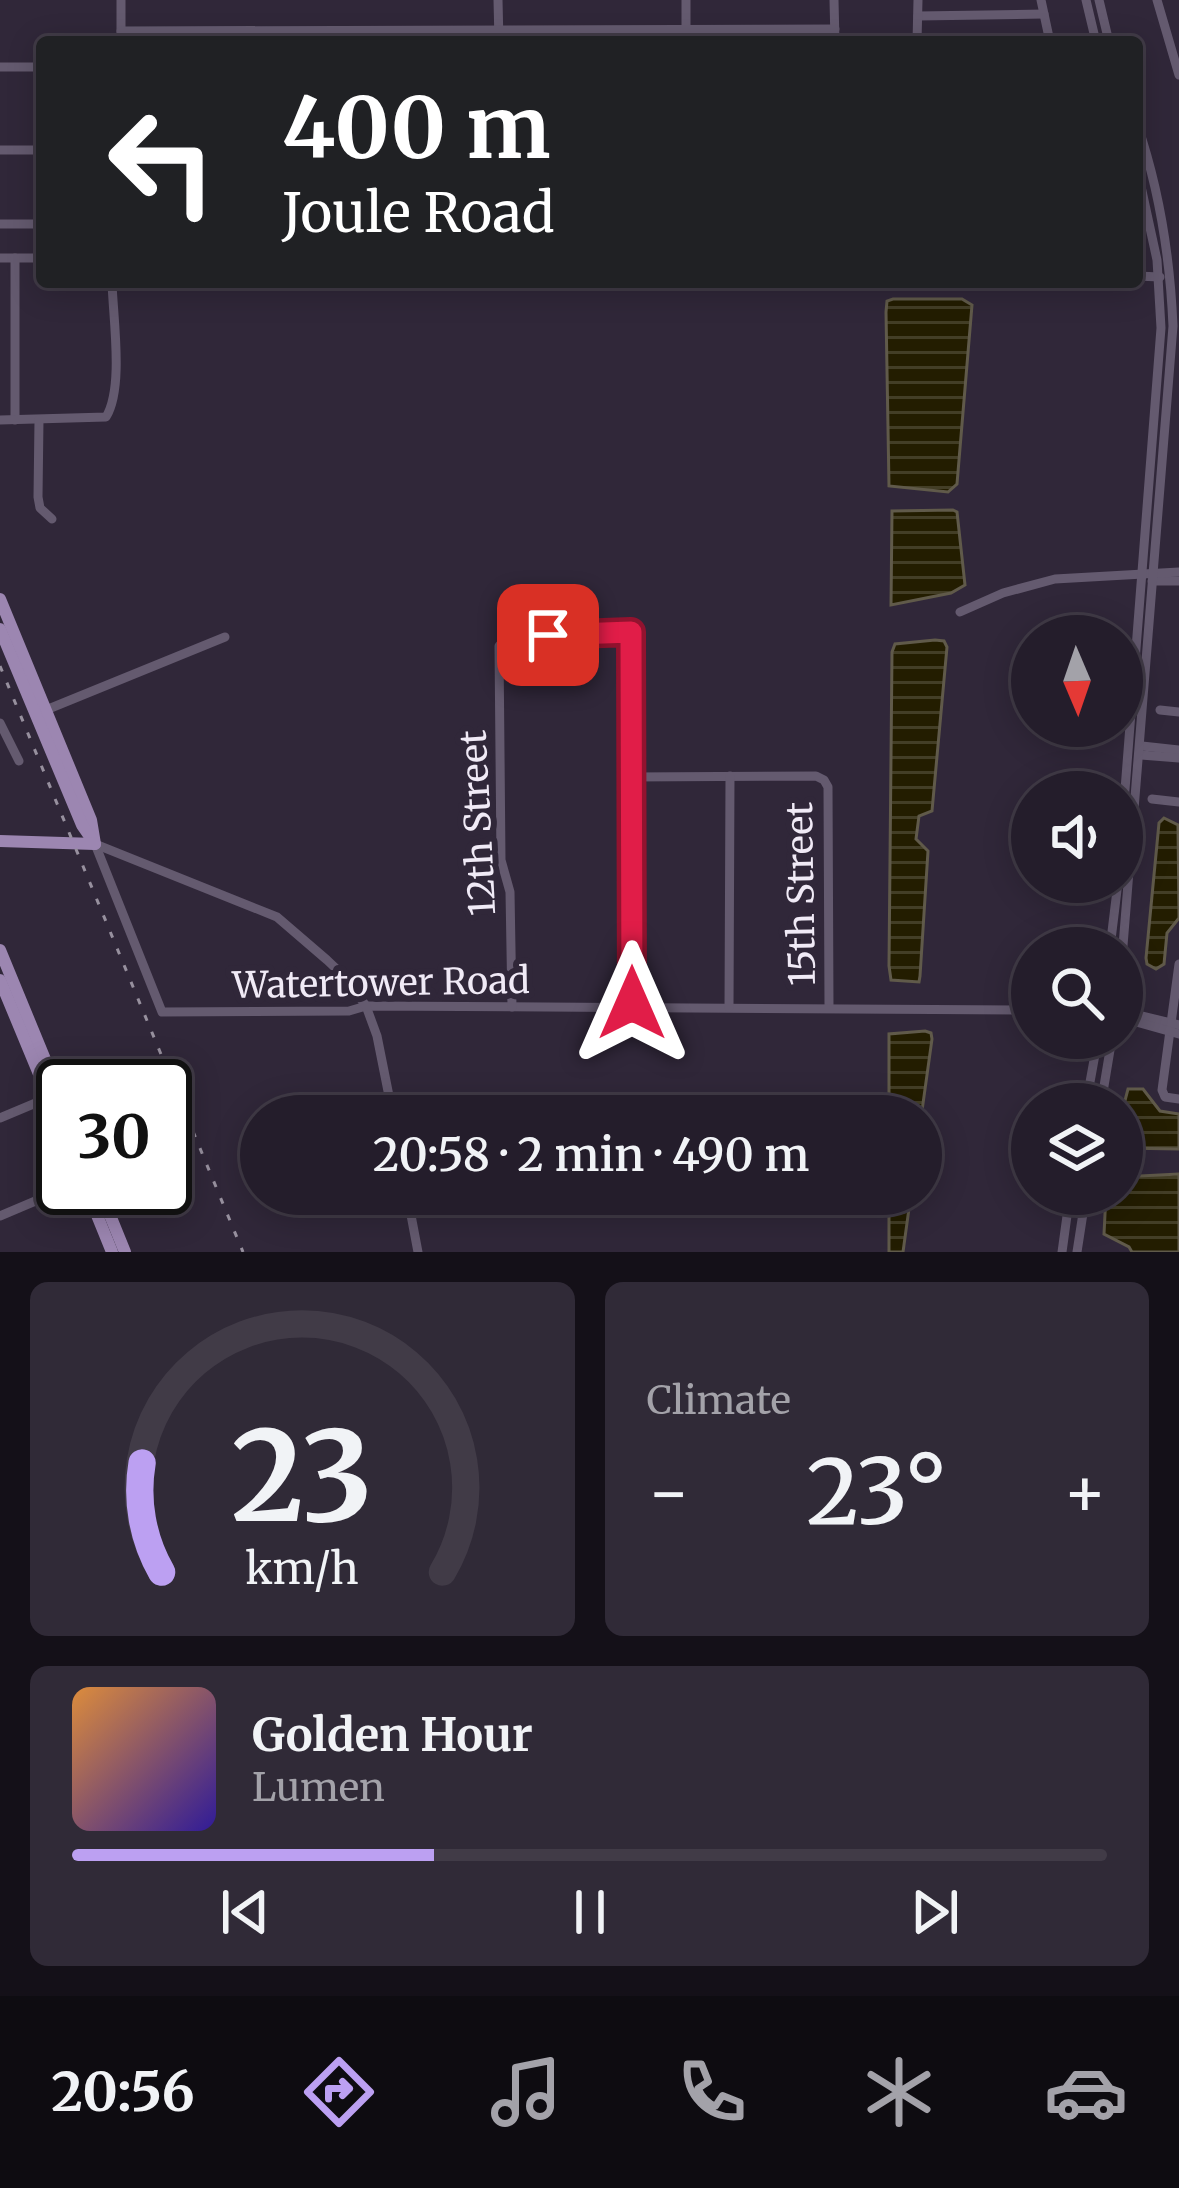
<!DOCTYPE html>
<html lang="en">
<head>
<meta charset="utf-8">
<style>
  body { margin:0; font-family:Merriweather,serif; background:#302a37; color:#f1f3f6; height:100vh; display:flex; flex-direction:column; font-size:45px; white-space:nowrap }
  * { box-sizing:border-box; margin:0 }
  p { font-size:39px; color:#a3a2a9 }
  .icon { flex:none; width:66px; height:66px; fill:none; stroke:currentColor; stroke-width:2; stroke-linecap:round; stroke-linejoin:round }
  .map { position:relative; height:1252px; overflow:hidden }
  .details { display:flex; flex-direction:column; gap:30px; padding:30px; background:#141018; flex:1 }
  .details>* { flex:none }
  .hud { position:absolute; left:36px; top:36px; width:1107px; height:252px; border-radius:12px; box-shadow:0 6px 30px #0003,0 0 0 3px #413b47; background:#202124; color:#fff; overflow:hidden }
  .needle { width:78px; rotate:178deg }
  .tools { position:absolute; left:1011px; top:615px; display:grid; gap:24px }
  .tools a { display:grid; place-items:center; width:132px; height:132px; border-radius:50%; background:#241d2b; box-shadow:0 6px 30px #0003,0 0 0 3px #413b47; font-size:60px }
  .speed { position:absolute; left:36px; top:1059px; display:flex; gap:24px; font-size:60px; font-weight:700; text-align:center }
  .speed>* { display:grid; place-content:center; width:156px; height:156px; border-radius:50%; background:#241d2b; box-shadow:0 6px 30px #0003,0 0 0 3px #413b47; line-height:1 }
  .speed .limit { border:6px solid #111; border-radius:18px; background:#fff; color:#111 }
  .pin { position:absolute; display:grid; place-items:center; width:102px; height:102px; color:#fff; margin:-51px; border-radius:24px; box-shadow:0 6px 18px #0006 }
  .me { position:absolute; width:132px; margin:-66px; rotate:0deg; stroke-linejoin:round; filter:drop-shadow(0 0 9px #0008) }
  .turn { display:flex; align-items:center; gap:42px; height:252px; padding:0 48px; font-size:54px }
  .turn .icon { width:156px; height:156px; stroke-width:2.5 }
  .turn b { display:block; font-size:84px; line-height:102px }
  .big { font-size:90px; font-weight:600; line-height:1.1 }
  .details .widget { flex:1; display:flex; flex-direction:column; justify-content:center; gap:18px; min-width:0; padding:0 42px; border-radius:18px; background:#302a37 }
  .details .dial { align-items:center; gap:0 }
  .dial svg { height:312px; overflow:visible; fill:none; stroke:#413b47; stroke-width:7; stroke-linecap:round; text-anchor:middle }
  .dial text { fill:#f1f3f6; stroke:none }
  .song { display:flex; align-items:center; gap:36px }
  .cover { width:144px; height:144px; border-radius:18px; background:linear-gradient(135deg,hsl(30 70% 55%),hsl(250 70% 35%)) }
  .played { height:12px; border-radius:6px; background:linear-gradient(90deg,#bca0f2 35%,#413b47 35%) }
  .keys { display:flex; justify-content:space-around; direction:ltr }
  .heat { display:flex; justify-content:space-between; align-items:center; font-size:66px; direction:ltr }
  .details .tiles { flex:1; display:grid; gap:30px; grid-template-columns:1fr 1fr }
  .widget:last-child { grid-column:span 2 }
  .trip { position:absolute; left:240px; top:1095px; width:702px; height:120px; border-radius:60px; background:#241d2b; box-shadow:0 6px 30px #0003,0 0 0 3px #413b47; font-weight:600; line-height:120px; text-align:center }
  .tabs { display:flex; height:192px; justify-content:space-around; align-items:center; background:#0e0c11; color:#a3a2a9 }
  .tabs .icon { width:84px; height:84px }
  .tabs .selected { color:#bca0f2 }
  .tabs b { font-size:54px; color:#f1f3f6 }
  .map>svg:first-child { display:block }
</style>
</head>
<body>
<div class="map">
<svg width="1179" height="1252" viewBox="0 0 1179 1252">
  <defs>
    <pattern id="water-rules" width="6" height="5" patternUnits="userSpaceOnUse" patternTransform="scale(3)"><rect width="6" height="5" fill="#231d00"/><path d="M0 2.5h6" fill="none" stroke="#433e26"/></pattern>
  </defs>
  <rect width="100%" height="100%" fill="#302739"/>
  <!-- water -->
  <g fill="url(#water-rules)" stroke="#605a4a" stroke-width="3">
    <path d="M893,299H962L972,305L957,484L948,492L889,486L886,312L887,301Z"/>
    <path d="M953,510L957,512L965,585L951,593L891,605L892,511Z"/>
    <path d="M935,640L944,641L947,647L932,811L919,816L916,839L928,851L920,976L919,982L891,980L889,966L892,652L895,644Z"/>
    <path d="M1164,818L1178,825L1179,918L1167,933L1164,964L1156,969L1147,964L1146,958L1159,823Z"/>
    <path d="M925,1031L931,1033L932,1039L921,1118L889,1116V1034Z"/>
    <path d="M1128,1089H1143L1160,1111L1179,1114V1149L1122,1148V1112Z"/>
    <path d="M1133,1171L1140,1176L1179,1174V1252H1132L1129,1247L1104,1234L1106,1194H1122V1172Z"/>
    <path d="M889,1194H911L903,1252H889Z"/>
  </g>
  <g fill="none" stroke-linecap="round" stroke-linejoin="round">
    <!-- minor -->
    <g stroke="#645a6f" stroke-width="9">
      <path d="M121,0V42"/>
      <path d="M498,0L499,42"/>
      <path d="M686,0V42"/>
      <path d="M834,0L835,42"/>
      <path d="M1041,0L1050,42"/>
      <path d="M1086,0L1096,42"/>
      <path d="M1099,0L1109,42"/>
      <path d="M1157,0L1179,75"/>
      <path d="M918,16L1044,14"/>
      <path d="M121,31L835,29"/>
      <path d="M917,42L918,0"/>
      <path d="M0,67H42"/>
      <path d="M0,150H42"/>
      <path d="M0,224H42"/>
      <path d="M0,258H42"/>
      <path d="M15,258V420"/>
      <path d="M1137,276L1160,277"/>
      <path d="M0,420L106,417C124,388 113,318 112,282"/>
      <path d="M39,420L38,497L40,508L52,519"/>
      <path d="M1152,581H1179"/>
      <path d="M960,612L1003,593L1055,579L1179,572"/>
      <path d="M1160,710L1179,712"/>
      <path d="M41,712L225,637"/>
      <path d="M0,723L19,761"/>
      <path d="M1142,746L1179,750"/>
      <path d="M1141,755L1179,758"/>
      <path d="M631,777L816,776L824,780L828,787L829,1007"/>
      <path d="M1152,799L1179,802"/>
      <path d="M1122,828L1161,328L1157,260L1137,168"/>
      <path d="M95,844L162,1012L349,1011L366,1006L1032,1010"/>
      <path d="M95,844L277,917L327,960L345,977L366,1006L377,1036L393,1116"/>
      <path d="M1110,948L1118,882"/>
      <path d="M1122,958L1173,326C1170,256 1160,191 1137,124"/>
      <path d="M1179,964L1162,1090L1165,1097L1179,1099"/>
      <path d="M512,1007L510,892L501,860L499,646L508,636L631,632L632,1007"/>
      <path d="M729,1007L730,776"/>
      <path d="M1122,1011L1179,1025"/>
      <path d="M1122,1018L1179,1034"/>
      <path d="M78,1086L131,1065"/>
      <path d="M1086,1104L1098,1038"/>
      <path d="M1101,1104L1112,1038"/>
      <path d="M0,1118L50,1097"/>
      <path d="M407,1194L418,1252"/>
      <path d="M0,1216L66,1188"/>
      <path d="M1062,1252L1070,1194"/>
      <path d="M1077,1252L1086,1194"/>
    </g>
    <!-- major -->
    <g stroke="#9c86b1" stroke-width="12">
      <path d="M0,599L91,820L95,844"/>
      <path d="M0,629L82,825L91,838"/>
      <path d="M0,841L95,844"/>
      <path d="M0,950L63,1103"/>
      <path d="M0,980L63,1132"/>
      <path d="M86,1188L112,1252"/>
      <path d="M99,1188L125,1252"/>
    </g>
    <!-- rail -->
    <path stroke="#97909e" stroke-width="3" stroke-dasharray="6 12" stroke-linecap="butt" d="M0,666L243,1252"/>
  </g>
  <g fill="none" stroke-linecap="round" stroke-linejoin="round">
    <defs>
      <path id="route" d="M548,635L631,632L632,1003"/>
    </defs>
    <!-- route casing -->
    <use href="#route" stroke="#92132f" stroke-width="30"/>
    <!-- route -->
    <use href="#route" stroke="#e11d48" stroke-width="21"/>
  </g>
  <g text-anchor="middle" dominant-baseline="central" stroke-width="12" stroke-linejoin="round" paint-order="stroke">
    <!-- street labels -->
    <g font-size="36" fill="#f0eaf6" stroke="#302739">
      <text transform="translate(478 823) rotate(-93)">12th Street</text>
      <text transform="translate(801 894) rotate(-91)">15th Street</text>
      <text transform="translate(381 983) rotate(-1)">Watertower Road</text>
    </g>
  </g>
</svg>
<div class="tools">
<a><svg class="needle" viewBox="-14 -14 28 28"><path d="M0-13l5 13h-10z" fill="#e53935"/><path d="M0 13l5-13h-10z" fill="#a3a2a9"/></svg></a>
<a><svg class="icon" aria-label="sound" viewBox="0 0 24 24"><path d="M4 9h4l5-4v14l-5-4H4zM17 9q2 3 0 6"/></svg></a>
<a><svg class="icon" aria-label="search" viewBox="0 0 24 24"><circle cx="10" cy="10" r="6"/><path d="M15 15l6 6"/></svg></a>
<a><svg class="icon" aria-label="layers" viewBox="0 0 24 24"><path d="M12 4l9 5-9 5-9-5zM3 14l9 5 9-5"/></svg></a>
</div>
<div class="speed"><div class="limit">30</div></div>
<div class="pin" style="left:548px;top:635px;background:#d93025"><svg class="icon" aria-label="arrive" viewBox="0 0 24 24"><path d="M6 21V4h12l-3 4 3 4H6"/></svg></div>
<svg class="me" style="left:632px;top:1003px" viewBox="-20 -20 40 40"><path d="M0-17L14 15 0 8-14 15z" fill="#e11d48" stroke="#fff" stroke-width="4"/></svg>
<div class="trip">20:58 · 2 min · 490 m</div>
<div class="hud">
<div class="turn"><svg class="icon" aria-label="left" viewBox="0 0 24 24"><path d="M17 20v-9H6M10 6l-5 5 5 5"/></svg><div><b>400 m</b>Joule Road</div></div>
</div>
</div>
<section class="details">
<div class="tiles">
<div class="widget dial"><svg viewBox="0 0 100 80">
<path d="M14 69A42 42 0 1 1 86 69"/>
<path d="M14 69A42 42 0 0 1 9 41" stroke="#bca0f2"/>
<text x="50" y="56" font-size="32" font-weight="700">23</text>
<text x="50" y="72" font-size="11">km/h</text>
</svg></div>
<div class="widget"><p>Climate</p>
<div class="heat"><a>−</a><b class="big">23°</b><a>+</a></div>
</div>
<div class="widget">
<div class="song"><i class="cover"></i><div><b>Golden Hour</b><p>Lumen</p></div></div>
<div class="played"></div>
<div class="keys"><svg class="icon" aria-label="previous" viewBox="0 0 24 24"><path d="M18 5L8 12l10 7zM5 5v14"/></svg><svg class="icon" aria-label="pause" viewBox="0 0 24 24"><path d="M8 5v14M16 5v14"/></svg><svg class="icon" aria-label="next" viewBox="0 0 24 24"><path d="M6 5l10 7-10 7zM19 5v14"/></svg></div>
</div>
</div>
</section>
<nav class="tabs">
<b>20:56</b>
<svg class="icon selected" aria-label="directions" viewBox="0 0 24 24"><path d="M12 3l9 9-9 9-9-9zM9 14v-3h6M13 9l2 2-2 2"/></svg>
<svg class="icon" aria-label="music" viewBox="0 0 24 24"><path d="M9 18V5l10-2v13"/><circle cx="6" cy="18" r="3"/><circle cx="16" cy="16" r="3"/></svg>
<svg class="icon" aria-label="phone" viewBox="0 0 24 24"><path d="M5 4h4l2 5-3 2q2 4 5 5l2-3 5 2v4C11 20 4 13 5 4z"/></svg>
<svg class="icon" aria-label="climate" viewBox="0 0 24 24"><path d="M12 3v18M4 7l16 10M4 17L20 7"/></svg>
<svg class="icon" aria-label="car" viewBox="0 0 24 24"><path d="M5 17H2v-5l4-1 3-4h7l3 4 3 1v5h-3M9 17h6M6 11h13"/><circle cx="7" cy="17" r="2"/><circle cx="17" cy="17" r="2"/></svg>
</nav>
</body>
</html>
